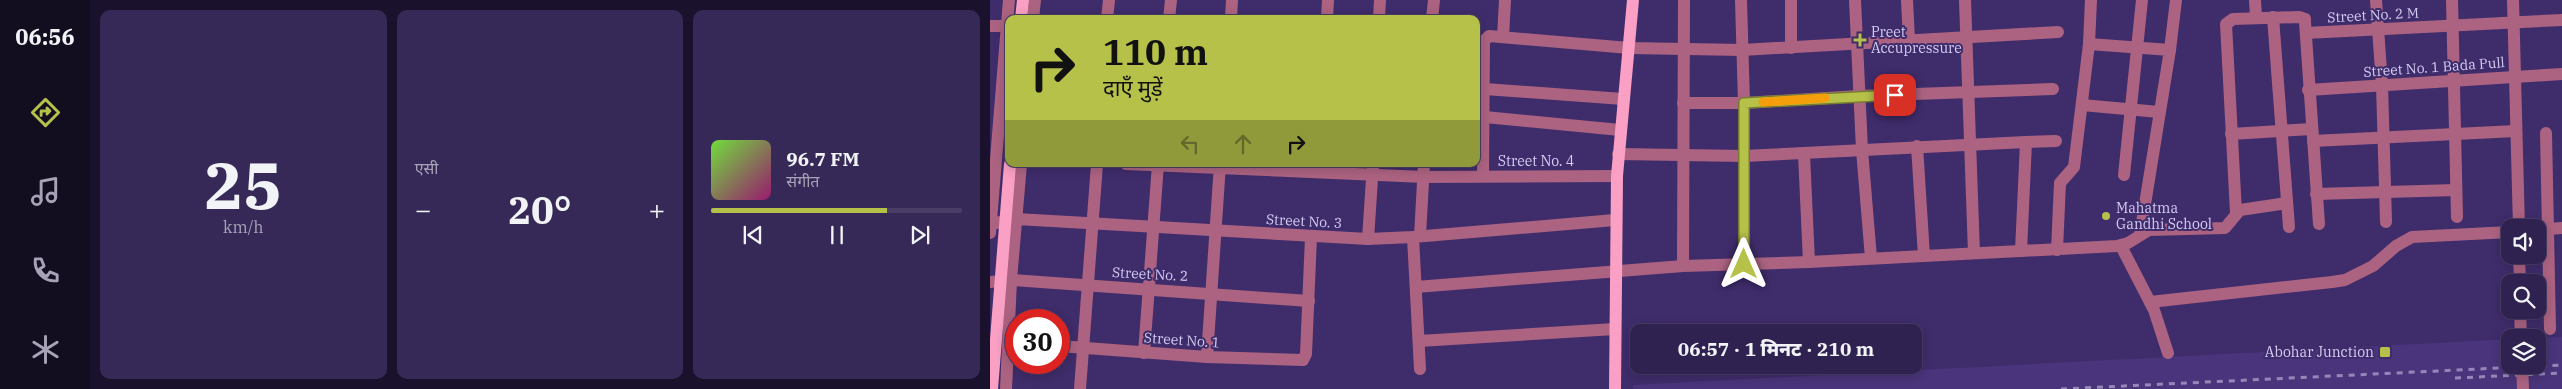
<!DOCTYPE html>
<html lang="hi">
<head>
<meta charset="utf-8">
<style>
  body { margin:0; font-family:"IBM Plex Serif","Noto Sans Devanagari",serif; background:#372957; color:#f1f3f6; height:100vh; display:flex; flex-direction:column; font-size:19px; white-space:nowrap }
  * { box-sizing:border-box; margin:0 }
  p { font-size:16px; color:#a7a3b7 }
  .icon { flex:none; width:28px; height:28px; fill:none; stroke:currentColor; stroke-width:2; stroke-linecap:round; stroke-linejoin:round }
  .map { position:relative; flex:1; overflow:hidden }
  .sheet { display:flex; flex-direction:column; gap:10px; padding:10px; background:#1a122c; width:900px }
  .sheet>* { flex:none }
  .top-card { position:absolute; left:15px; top:15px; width:475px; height:152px; border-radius:10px; box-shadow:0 2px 12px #0003,0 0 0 1px #4a3e67; background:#b6c149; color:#111; overflow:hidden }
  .fabs { position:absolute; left:1511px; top:219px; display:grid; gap:10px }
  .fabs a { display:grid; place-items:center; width:45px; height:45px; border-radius:10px; background:#2f2150; box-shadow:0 2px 12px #0003,0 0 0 1px #4a3e67; font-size:25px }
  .speed { position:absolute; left:15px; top:309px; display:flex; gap:10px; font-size:25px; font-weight:700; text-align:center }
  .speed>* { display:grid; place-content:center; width:65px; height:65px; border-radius:50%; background:#2f2150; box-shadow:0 2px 12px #0003,0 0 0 1px #4a3e67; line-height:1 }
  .speed .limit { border:8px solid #d22; background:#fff; color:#111 }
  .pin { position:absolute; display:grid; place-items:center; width:42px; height:42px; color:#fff; margin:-21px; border-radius:10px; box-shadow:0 2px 8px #0006 }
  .me { position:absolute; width:55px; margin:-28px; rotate:0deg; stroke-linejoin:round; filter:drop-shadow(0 0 4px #0008) }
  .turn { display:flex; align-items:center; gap:18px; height:105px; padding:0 15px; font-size:22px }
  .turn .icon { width:65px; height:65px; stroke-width:2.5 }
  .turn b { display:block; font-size:35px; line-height:42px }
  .lanes { display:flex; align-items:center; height:48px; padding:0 15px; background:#0003; justify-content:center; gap:25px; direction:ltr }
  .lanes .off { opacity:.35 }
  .big { font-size:38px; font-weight:800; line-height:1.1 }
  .sheet .card { flex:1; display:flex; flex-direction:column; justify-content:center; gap:8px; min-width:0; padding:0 18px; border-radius:10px; background:#372957 }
  .sheet .dial { align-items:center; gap:0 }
  .dial b { font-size:65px; line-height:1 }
  .song { display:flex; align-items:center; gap:15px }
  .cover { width:60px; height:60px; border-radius:8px; background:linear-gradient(135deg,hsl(100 70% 55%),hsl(320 70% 35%)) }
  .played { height:5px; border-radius:2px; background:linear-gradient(90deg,#b6c149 70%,#4a3e67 70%) }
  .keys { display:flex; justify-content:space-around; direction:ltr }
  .heat { display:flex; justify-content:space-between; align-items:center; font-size:28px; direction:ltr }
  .sheet .tiles { flex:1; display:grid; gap:10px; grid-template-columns:repeat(3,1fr) }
  .trip { position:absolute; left:640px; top:324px; width:292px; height:50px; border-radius:10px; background:#2f2150; box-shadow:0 2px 12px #0003,0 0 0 1px #4a3e67; font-weight:800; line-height:50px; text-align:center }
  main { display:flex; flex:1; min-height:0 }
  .menu { display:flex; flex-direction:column; width:90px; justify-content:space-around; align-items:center; background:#130d20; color:#a7a3b7 }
  .menu .icon { width:35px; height:35px }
  .menu .active { color:#b6c149 }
  .menu b { font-size:22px; color:#f1f3f6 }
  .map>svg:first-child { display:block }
</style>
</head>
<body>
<main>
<nav class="menu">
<b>06:56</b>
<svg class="icon active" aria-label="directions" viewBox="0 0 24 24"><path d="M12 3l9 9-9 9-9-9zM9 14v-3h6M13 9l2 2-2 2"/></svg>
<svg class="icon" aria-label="music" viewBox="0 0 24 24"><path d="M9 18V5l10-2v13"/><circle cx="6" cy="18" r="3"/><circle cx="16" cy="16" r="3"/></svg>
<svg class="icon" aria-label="phone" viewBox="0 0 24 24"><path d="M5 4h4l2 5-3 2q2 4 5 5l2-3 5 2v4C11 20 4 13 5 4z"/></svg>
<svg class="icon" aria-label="climate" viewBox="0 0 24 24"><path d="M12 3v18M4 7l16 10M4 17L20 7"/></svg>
</nav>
<section class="sheet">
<div class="tiles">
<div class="card dial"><b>25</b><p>km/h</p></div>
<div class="card"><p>एसी</p>
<div class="heat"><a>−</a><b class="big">20°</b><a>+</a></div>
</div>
<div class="card">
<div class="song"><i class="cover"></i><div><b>96.7 FM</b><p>संगीत</p></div></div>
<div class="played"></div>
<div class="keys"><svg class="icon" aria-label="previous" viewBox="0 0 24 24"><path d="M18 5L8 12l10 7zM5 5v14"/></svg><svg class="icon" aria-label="pause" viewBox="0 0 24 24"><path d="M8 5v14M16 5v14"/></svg><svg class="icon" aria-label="next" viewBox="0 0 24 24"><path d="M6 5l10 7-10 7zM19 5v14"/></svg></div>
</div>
</div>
</section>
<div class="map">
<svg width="1572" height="389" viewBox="0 0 1572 389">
  <rect width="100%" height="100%" fill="#3f2c6b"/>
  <!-- built -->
  <path fill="#4a347b" d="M1572,337V389H643V385L1520,339V365H1548V338Z"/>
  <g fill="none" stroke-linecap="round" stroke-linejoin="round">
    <!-- minor -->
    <g stroke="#ac6381" stroke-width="12">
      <path d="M751,0L754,103V264"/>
      <path d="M865,0L872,150L881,258"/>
      <path d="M917,0L919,40"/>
      <path d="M975,0L984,253"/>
      <path d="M1265,0L1266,17"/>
      <path d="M1386,0L1392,85L1396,222"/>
      <path d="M1462,0L1467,217"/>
      <path d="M1523,0L1529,228"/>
      <path d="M1283,17L1299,227"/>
      <path d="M43,19L45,0"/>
      <path d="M117,19L119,0"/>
      <path d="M179,19L181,0"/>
      <path d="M241,19L242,0"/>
      <path d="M337,19L338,0"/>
      <path d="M389,19L390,0"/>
      <path d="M442,19L444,0"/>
      <path d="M0,26H16"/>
      <path d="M1316,33L1572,20"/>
      <path d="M513,37L515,0"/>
      <path d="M1099,44L1180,50L1150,235"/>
      <path d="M801,48V0"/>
      <path d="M1180,50L1186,0"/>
      <path d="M495,89L633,99"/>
      <path d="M1318,90L1572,74"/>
      <path d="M693,103H754L869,96L1063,89"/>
      <path d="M1092,105L1169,112"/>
      <path d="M495,117L630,130"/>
      <path d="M1556,133L1560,329"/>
      <path d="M1241,134L1322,129"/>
      <path d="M1323,141L1526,131"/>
      <path d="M1036,142L1066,141"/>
      <path d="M927,146L934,256"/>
      <path d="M628,154L754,156L1036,142L1031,251"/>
      <path d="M814,154L819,262"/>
      <path d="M136,164L434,177L627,176"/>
      <path d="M1134,175L1152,0"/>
      <path d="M493,176L494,41L499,36L639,48L752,50L1068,32"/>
      <path d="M1326,194L1466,190"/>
      <path d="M1246,213L1236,24L1243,19L1309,17L1315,19V22L1329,224"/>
      <path d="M1,224L26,219L378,239L423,237L625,220"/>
      <path d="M1558,229L1572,228"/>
      <path d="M0,233L19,0"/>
      <path d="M430,236L434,164"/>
      <path d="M423,237L430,369"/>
      <path d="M378,239L383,164"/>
      <path d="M1131,246L1164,310L1178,353"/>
      <path d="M1067,250L1070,183L1084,167L1099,44L1101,0"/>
      <path d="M1529,255L1530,282"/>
      <path d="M693,266L694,0"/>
      <path d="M0,282L21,280L319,301"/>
      <path d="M426,287L693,266L819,262L1127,246L1138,243L1159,230L1235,228L1250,210L1297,203"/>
      <path d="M1160,302L1342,282L1355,280L1383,266L1406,246L1422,237L1520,232"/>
      <path d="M1530,310L1531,338"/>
      <path d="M429,341L625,329"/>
      <path d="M69,346L217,357L313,360L316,354L321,237"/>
      <path d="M154,353L168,164"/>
      <path d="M217,357L230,164"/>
      <path d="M16,389L21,280L31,164"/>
      <path d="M90,389L107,164"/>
    </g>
    <!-- major -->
    <g stroke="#f9a0c4" stroke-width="12">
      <path d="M31,19L33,0"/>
      <path d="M625,389L627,176L643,0"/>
    </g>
    <!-- rail -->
    <g stroke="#9588b9" stroke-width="3" stroke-dasharray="6 6" stroke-linecap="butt">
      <path d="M1465,378L1572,373"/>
      <path d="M1071,389L1572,365"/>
    </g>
    <!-- minor-bridge -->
    <path stroke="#ac6381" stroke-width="12" d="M1532,365L1533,389"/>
    <!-- major-bridge -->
    <path stroke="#f9a0c4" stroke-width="12" d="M2,389L20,164"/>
  </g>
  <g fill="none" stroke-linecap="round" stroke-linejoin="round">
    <defs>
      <path id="route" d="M754,264V103L905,95"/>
    </defs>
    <!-- route casing -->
    <use href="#route" stroke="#767d2f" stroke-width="12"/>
    <!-- route -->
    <use href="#route" stroke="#b6c149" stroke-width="9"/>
    <!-- slow -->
    <path stroke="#f59e0b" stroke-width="9" d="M773,102L835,98"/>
  </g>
  <!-- markers -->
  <g fill="#b6c149" stroke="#3f2c6b" stroke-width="2">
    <path d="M867.5 32.5h5v5h5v5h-5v5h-5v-5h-5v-5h5z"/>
    <circle cx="1116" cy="216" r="5"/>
    <rect x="1389" y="346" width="12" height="12" rx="2.5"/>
  </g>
  <g text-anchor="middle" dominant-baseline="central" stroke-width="4" stroke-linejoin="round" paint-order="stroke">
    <!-- street labels -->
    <g font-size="14" fill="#d3cbf2" stroke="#3f2c6b">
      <text transform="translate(1383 15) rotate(-3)">Street No. 2 M</text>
      <text transform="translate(1444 67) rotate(-4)">Street No. 1 Bada Pull</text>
      <text x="546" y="161">Street No. 4</text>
      <text transform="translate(314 221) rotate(3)">Street No. 3</text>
      <text transform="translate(160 274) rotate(3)">Street No. 2</text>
      <text transform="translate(192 340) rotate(4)">Street No. 1</text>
    </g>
    <!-- poi labels -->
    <g font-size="14" fill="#d3cbf2" stroke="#3f2c6b" text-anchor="start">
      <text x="881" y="32">Preet<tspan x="881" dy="16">Accupressure</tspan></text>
      <text x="1126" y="208">Mahatma<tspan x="1126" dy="16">Gandhi School</tspan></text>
      <text x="1384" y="352" text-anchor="end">Abohar Junction</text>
    </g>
  </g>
</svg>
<div class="fabs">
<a><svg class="icon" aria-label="sound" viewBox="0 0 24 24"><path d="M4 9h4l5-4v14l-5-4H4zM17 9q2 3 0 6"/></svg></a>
<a><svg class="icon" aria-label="search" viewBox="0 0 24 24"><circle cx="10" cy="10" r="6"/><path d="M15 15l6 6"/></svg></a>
<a><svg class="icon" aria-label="layers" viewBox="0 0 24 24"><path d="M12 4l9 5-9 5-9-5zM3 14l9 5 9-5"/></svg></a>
</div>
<div class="speed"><div class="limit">30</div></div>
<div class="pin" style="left:905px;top:95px;background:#d93025"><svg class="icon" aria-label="arrive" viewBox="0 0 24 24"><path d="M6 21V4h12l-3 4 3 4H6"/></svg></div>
<svg class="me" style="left:754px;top:264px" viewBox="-20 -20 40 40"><path d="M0-17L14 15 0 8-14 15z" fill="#b6c149" stroke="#fff" stroke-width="4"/></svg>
<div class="trip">06:57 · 1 मिनट · 210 m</div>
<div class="top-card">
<div class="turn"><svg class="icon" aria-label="right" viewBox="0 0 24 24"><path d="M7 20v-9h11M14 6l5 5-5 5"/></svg><div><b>110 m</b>दाएँ मुड़ें</div></div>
<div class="lanes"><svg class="icon off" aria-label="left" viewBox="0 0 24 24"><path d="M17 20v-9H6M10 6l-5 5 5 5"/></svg><svg class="icon off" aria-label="ahead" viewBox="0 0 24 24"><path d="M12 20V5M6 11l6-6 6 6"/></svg><svg class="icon" aria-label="right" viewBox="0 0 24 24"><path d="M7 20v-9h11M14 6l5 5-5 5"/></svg></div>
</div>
</div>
</main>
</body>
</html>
